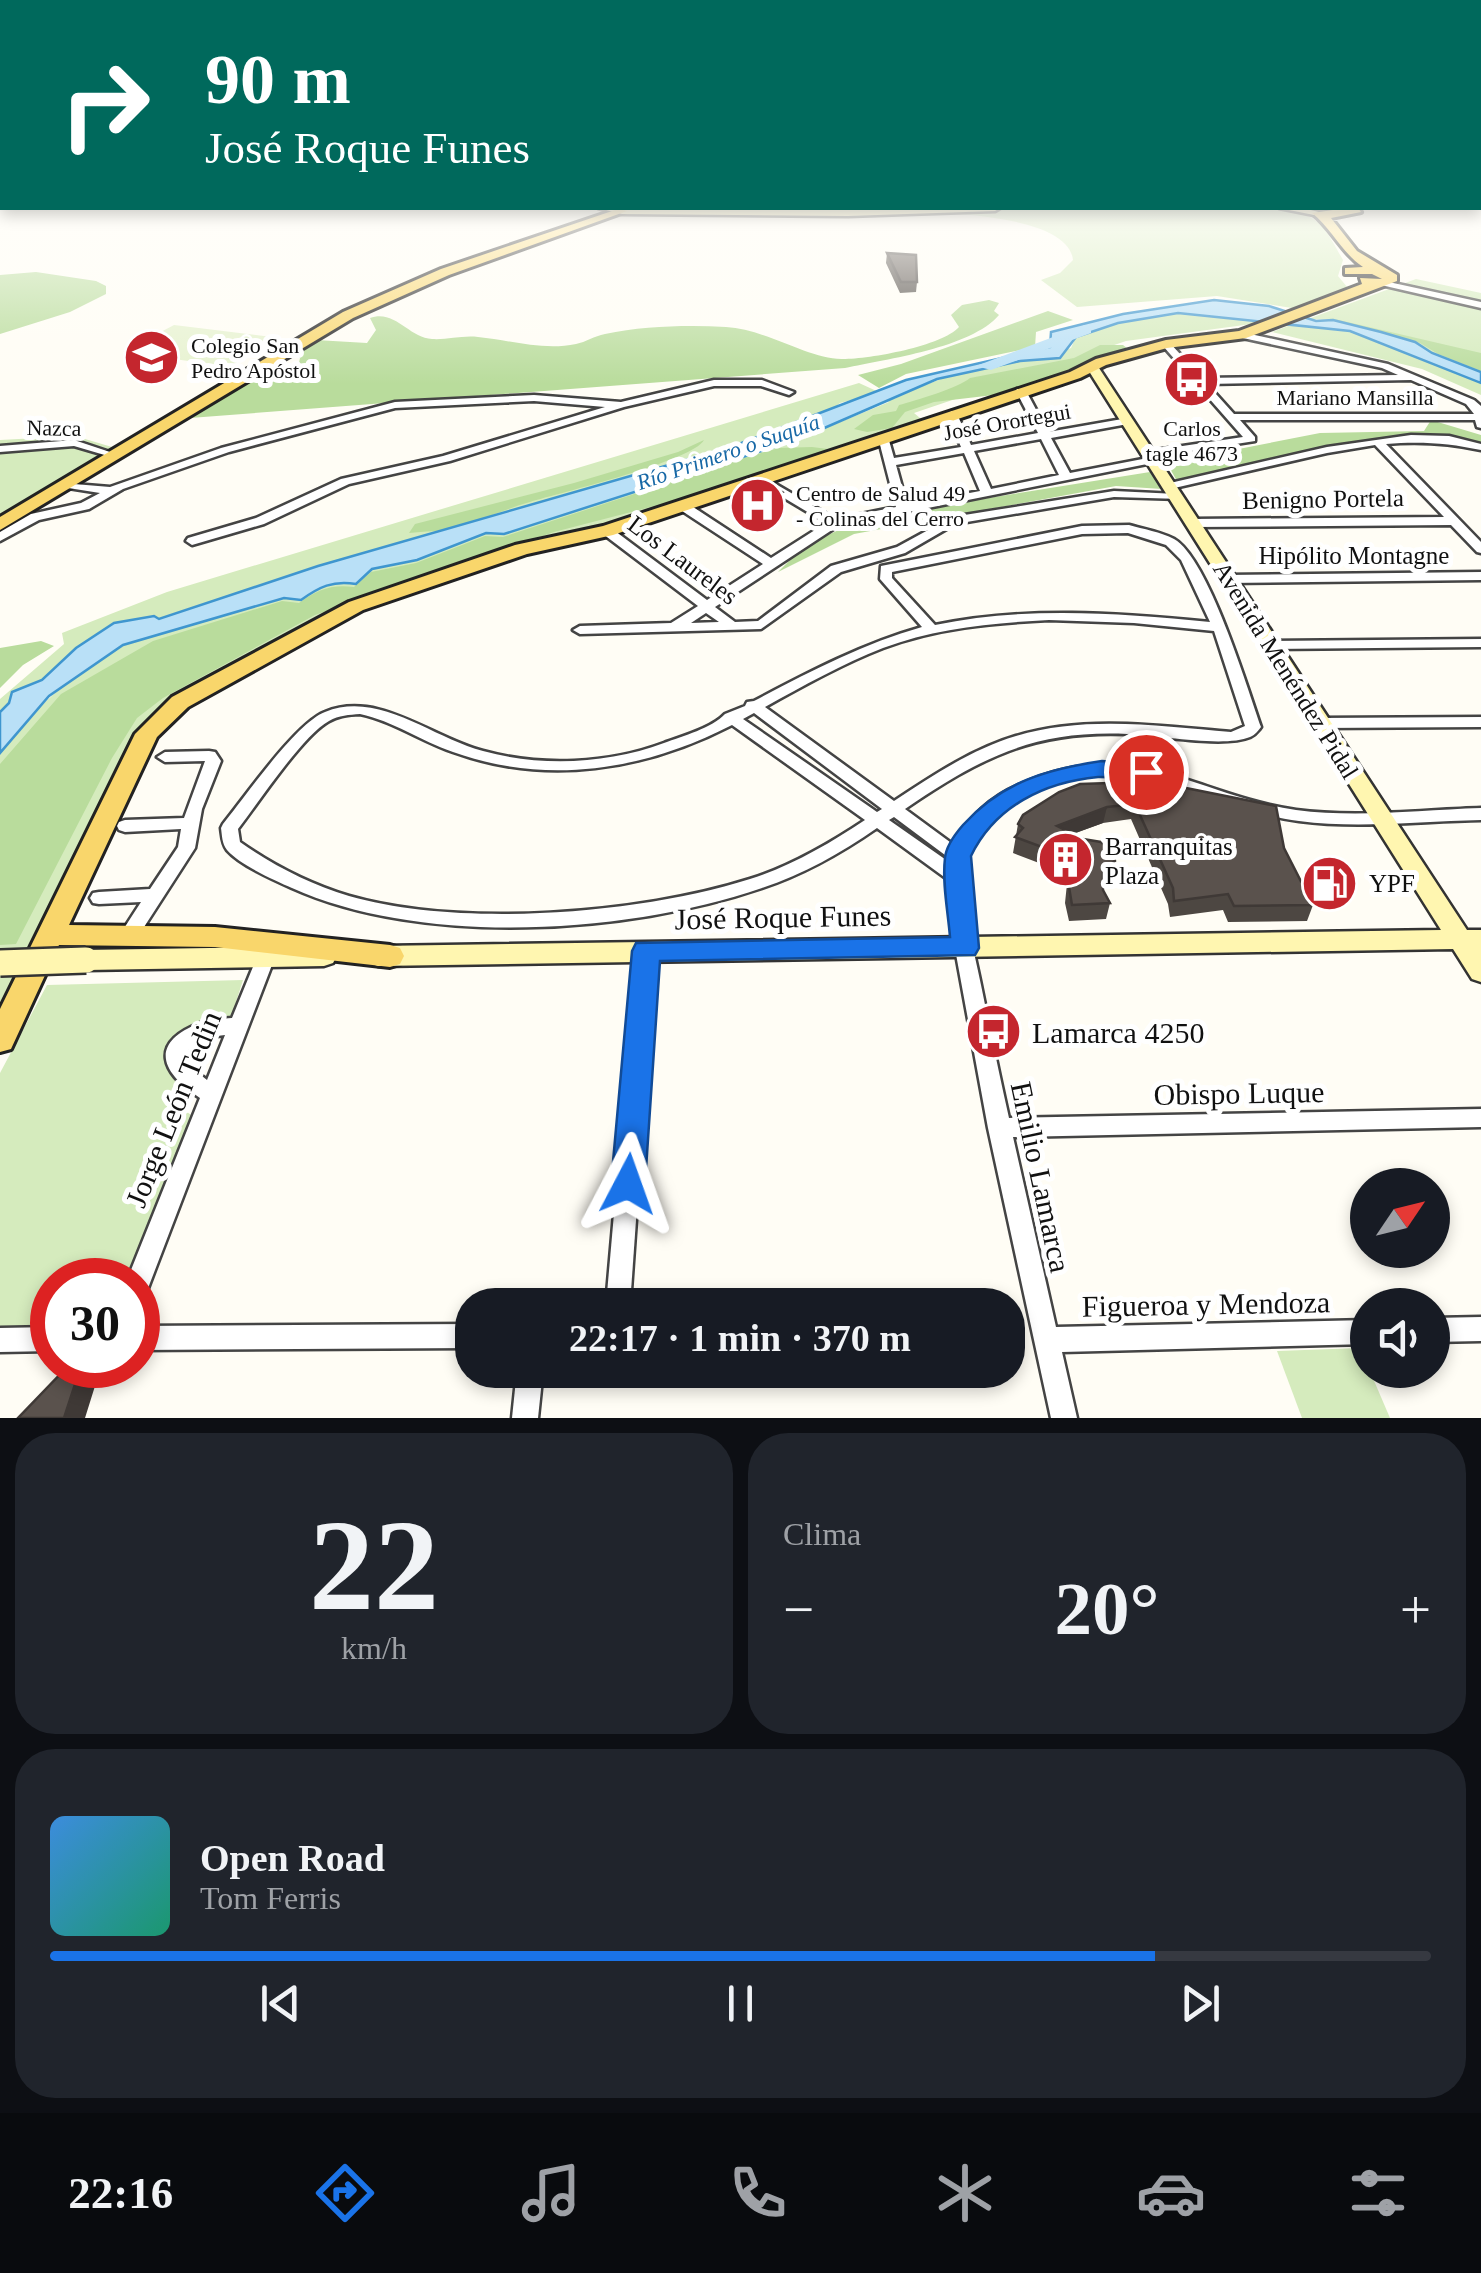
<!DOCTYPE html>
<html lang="es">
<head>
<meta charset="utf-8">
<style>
  body { margin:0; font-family:Georgia,serif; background:#20242c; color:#f1f3f6; height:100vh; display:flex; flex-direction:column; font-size:38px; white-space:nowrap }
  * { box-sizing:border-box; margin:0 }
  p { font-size:32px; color:#9ea1a6 }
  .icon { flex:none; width:55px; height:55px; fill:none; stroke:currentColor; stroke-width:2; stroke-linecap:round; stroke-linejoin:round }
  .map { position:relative; height:1418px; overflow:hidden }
  .drawer { display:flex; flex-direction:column; gap:15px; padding:15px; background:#0d0f14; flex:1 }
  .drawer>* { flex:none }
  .hud { position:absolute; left:0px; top:0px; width:1482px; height:210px; box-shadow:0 5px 15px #0003; background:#00695c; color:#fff; overflow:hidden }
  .needle { width:65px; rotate:55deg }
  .tools { position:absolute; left:1350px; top:1168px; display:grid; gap:20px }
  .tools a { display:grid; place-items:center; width:100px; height:100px; border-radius:50%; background:#171b24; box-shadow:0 5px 15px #0003; font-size:50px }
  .speed { position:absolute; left:30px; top:1258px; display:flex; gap:20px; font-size:50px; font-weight:700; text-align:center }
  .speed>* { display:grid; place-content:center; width:130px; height:130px; border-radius:50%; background:#171b24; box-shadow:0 5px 15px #0003; line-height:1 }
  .speed .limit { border:15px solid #d22; background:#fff; color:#111 }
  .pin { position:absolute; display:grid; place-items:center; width:85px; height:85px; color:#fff; margin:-42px; border:5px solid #fff; border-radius:50%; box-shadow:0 2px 10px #0007 }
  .me { position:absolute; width:110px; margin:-55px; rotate:4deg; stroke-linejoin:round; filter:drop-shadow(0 0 8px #0008) }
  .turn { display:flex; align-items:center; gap:35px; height:210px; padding:0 40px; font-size:45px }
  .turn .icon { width:130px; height:130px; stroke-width:2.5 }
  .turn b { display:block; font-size:70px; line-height:85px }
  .big { font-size:75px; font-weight:700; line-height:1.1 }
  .drawer .widget { flex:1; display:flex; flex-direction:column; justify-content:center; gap:15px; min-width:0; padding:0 35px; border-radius:40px; background:#20242c }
  .drawer .dial { align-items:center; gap:0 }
  .dial b { font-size:130px; line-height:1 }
  .song { display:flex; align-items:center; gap:30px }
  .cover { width:120px; height:120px; border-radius:15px; background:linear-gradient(135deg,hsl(210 70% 55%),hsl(160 70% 35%)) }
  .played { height:10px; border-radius:5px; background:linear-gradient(90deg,#1a73e8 80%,#363941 80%) }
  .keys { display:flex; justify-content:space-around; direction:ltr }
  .heat { display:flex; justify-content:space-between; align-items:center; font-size:55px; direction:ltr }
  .drawer .tiles { flex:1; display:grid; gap:15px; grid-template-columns:1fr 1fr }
  .widget:last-child { grid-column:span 2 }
  .trip { position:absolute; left:455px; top:1288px; width:570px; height:100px; border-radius:40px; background:#171b24; box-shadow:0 5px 15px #0003; font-weight:700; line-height:100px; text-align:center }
  .dock { display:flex; height:160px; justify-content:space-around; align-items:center; background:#090b0e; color:#9ea1a6 }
  .dock .icon { width:70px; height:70px }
  .dock .on { color:#1a73e8 }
  .dock b { font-size:45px; color:#f1f3f6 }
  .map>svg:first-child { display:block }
</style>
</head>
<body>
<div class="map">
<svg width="1481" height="1418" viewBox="0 0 1481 1418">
  <rect width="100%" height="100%" fill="#fffdf5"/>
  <!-- green -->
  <g fill="#d5ebbd">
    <path d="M1007,208H1273C1319,215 1321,220 1343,260L1338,276L1348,288L1298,309L1217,296L1077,307L1041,280L1060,273L1073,260C1069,218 962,214 928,212Z"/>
    <path d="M1416,279L1481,293V372L1432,353L1415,342L1333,320L1308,319Z"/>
    <path d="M1208,305L1259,308L1271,314L1262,321L1248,320L1259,323L1126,341L914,413L926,423L607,531L537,545L356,606L169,710L0,1040V753C37,706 84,659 142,638L284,598L301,600C319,587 333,580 356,584L372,569L417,560L486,533L504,534L799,439L889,402L878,393L840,403L832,410L731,447L318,566L158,619L153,616L114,623L76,648L42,680L13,692L9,703L0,712V699L64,644L62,633L167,592L859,383L894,399C920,387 946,375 973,370C1008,362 1039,361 1071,348L1076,337L1118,323L1178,313L1237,319L1200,309Z"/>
    <path d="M1291,325L1350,331L1481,383V395L1422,369L1272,332Z"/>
    <path d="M75,436L112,447L0,516V440Z"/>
    <path d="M243,980L230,1021L185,1031L184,1085L177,1105L194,1117L126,1280H52V1328L0,1329V1073L47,985Z"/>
    <path d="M1360,1348L1390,1418H1302L1277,1351Z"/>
  </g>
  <!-- forest -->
  <g fill="#b9dc9c">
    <path d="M36,272L96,281L106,286V294L70,312L0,334V275Z"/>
    <path d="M989,300L999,303L994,311L999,315C971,348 887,359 845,368L190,418L268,369L299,363L300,358L288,356L316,340L367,343L376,330L370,318C395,309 409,338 432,339C447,340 463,335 478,337C510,340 543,351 576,344C586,342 594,336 605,334C644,326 687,325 726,327C766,329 810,360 843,359C870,359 942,346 959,327L951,315L962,305Z"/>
    <path d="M1048,311L1073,320L1036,332L1035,347L906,374L879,388L858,375L901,364Z"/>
    <path d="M1326,317L1481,353V371L1438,354L1420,343Z"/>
    <path d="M1100,345H1123L1128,349L1095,359L1071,374L994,395L934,402L905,412L892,428L867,432L854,429L873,415L896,411L899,405C915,401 960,387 970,378L1074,358Z"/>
    <path d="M1431,420L1481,435V445C1378,429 1278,456 1178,483L1167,463L1320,433L1424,431Z"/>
    <path d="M704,440C693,461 559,493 530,502C505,509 480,521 456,528C442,532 424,531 409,533L415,524L574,483L678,452Z"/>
    <path d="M812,447L828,449L770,473L697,495L554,532L315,615L163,698L137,718L112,758L16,944L0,945V764L61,694L153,641L282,601L299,603C317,590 331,584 354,587L371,572L416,563L485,536L503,537L744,458L779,448Z"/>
    <path d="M1150,472L1162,489L1116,486L854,534L778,572L804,546L843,528L907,511Z"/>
    <path d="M41,641L54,646L23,665L0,688V648Z"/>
  </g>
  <!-- pitch -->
  <path fill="#e6f2cf" d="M174,325L280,338L232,367L123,352Z"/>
  <!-- water -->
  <path fill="#b9e0f7" stroke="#3f96cf" stroke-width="2.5" d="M1214,300L1269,306L1316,321L1333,320L1381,332L1415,342L1432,353L1481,372V383L1350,331L1178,313L1118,323L1076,337L1060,358L1020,361L937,379L799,439L504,534L486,533L417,560L372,569L356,584C333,580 319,587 301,600L284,598L123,645L49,696L0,753V712L9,703L12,692L42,680L76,648L114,623L154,616L159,619L318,566L731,447L906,380L1050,347L1051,332L1123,314Z"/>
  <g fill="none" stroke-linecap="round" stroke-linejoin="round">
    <!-- river -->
    <path fill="#b9e0f7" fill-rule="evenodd" d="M1085,325L1091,327V333L991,370L976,366Z"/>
    <defs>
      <g id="street">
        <path d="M1384,281L1481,302V308L1381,285L1380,283Z"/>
        <path d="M1241,332L1388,364L1474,400L1481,406V428L1477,427L1475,420H1240L1255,437V441L1153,457L1159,460L1157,462L838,526L715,607L735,622L758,621L831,566L897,547L952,517L1114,491L1177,494L1181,495V499L1114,497L955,524L905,553L841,572L761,629L580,634L573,630L580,626L671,623L698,606L603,534V528H611L707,600L763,564L679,509V503H687L771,558L826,523L759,483V479H767L836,519L896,507L878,437L879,435L888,437L894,458L961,447L947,414L952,411L957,414L971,445L1038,433L1016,391L1017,389H1025L1048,432L1128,418L1133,421L1128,424L1051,438L1070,473L1153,457L1144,454L1149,451L1243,437L1163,346V342H1169L1202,378L1398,375L1382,368L1238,337L1236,335ZM1411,380L1466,404L1474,414H1234L1207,384ZM1041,439L1059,475L991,489L974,451ZM964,453L980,491L907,505L896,465ZM706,613L719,622L691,623Z"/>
        <path d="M714,380H762L794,392L789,395L761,386H714L624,407L450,461L349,484L264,524L192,545L186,541L188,538L256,518L341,479L443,456L605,407L534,401L395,408L229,452L123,489L89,509L39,520L0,541V532L31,514L81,503L100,493L62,487V483L110,487L221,448L395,402L534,395L621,402Z"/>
        <path d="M1411,435L1449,436L1481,444V450C1449,443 1419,441 1386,444L1481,542V553L1477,552L1451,525L1193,527L1187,523L1193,519L1444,517L1375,445L1327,453L1170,489L1164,486L1170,483L1327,447Z"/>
        <path d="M74,440L113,453L108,456L74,446L0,452V446Z"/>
        <path d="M1129,525C1143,529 1161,532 1174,539C1208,558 1247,687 1261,727C1257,732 1256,734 1250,737C1224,748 1157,735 1127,734C1033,730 980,758 905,809L954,845C969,816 992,796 1021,784C1134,734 1191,794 1296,810C1357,818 1420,810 1481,808V820C1421,821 1359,829 1299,821C1193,807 1115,734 1008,805C987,818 969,839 966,865C961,904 973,946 981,985C990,1029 999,1074 1009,1118L1481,1109V1127L1013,1137L1056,1327L1368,1320V1344L1062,1352L1077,1418H1051L988,1128L951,927L947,879L877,828C841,853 804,874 762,888C628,934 423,947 292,888C274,880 240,865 227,850C222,844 222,835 221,828L223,824C245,797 296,723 325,712C379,690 432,738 483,751C541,767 608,764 664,743C683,736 712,728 725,714L745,706L747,702L754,701C809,672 862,644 922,627L880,579L881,566L1082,526ZM1128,533L1166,545L1181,560L1210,622C1118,613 1026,606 935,625L892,578V572L1082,534ZM1049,620L1134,623L1214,631L1245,726L1231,732C1160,726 1086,715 1016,736C972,749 932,776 894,801L765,707C803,686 842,664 883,648C936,628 992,623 1049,620ZM754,713L882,809L877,812L743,719ZM360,714C393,721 421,741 453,752C547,786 645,770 732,725L865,820C829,844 791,866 750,879C640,914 461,928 349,896C310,884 274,866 240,842L238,829C259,802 302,736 329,721C339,715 349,715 360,714ZM894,817L949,858V862L889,820Z"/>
        <path d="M1481,572V580L1227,583L1221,579L1227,575Z"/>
        <path d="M1481,639V647L1269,649L1262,645L1269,641Z"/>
        <path d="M1481,717V727L1320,728L1312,723L1320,718Z"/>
        <path d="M209,751L215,752L221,761L202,809L195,848L135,941L128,943L121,941L119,936L141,902L99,904L93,903L90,898L93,893L99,892L150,889L178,847L181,829L125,832L119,830L117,826L119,822L125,820L184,818L205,761L165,762L157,757L165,752Z"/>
        <path d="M646,944L653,946L655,951L630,1305H606L637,951L639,946Z"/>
        <path d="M266,950L273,952L275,957L150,1283L147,1291L138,1295V1280H127L200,1098C161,1073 148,1043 200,1023C210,1019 222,1019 232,1018L257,957L259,952ZM225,1035L207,1080L188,1065V1050L209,1037Z"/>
        <path d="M1481,1317V1341L1432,1342V1318Z"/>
        <path d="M472,1324V1348L138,1350V1326Z"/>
        <path d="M52,1327V1351L0,1352V1328Z"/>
        <path d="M517,1370H543L538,1418H512Z"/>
      </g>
      <g id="secondary">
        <rect x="0" y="195" width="2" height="6"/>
        <path d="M598,208H1000L995,211L848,216L622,214Z"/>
        <path d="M1279,208H1302L1319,212L1314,215Z"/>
        <path d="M1093,364L1099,368L1467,930H1481V982L1472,979L1453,949L378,966L369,963L365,956L369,949L378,946L1441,930L1087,368Z"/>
        <path d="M324,946L333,949L337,956L333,963L324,966L86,970L77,967L73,960L77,953L86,950Z"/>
      </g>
      <g id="primary">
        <path d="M1347,208H1358L1361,212L1331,218L1357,251L1397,275V281L1246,338L1167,348L1106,365L1080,378L613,535L527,554L363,610L188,707L157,737L69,925L215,927L390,945L400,948L404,956L400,964L390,967L215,947L59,945L11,1049L0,1052V1009L135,734L172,697L349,602L515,545L603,526L1070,372L1096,359L1166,340L1239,331L1362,284L1360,278L1382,279L1372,274H1345V268L1363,267C1342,253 1332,229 1312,213Z"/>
        <path d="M618,209L627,211L449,275L353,318L0,530V517L343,312L441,269Z"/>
      </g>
      <rect id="highway" x="0" y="186" width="2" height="8"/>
    </defs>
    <!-- street casing -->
    <use href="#street" stroke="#444" stroke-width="5"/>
    <!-- secondary casing -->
    <use href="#secondary" stroke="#333" stroke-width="5"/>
    <!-- primary casing -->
    <use href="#primary" stroke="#222" stroke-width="6"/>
    <!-- highway casing -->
    <use href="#highway" stroke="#222" stroke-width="4"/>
    <!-- street -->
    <use href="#street" fill="#fff" fill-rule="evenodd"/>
    <!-- secondary -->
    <use href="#secondary" fill="#fff6b0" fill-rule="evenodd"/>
    <!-- primary -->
    <use href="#primary" fill="#f9d66b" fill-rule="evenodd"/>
    <!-- highway -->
    <use href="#highway" fill="#f5a25d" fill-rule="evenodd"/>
    <defs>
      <path id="secondary-bridge" d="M0,963L86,960"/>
    </defs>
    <!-- secondary-bridge casing -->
    <use href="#secondary-bridge" stroke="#333" stroke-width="30" stroke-linecap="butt"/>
    <!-- secondary-bridge -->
    <use href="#secondary-bridge" stroke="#fff6b0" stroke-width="25"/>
  </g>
  <!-- wall -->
  <g fill="#4d4742">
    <path d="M887,253L917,282L916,292L900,293L886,263Z"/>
    <path d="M738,491L782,492L781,501L753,512L738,500Z"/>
    <path d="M1080,784L1284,848L1313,905L1307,921L1228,922L1223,910L1170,917L1168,904L1131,819L1103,823L1073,834L1111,877L1103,882V890L1110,903L1106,919L1069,921L1065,903L1068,874L1013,853L1018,824Z"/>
  </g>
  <!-- shaded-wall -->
  <g fill="#3f3936">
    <path d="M782,492L781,501L753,512V503Z"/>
    <path d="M1107,807L1103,823L1053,841L1057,826Z"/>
    <path d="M1115,861L1111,877L1099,884L1103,869Z"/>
    <path d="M81,1366L95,1386L85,1418H64Z"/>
  </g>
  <!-- building -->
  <g fill="#5a524d" stroke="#3f3936" stroke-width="2.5">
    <path d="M887,253L916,255L917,282H901Z"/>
    <path d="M764,481L782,492L753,503L738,491Z"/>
    <path d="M1171,781L1186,788L1276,806L1284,848L1313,905L1234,906L1228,894L1174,901L1173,888L1135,804L1107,807L1057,826L1083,839L1101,842L1114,854L1115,861L1103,869V890L1110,903L1072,905L1069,887L1072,858L1015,837L1023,828L1018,824L1023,815L1059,792L1080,784Z"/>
    <path d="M69,1365L81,1366L64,1418H18Z"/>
  </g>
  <!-- sky -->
  <linearGradient id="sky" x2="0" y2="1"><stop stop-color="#95c6ee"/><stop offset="0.48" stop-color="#fffefa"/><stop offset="1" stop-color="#fffefa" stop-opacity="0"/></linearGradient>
  <rect width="1481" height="384" fill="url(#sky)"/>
  <!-- route -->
  <path fill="#1a73e8" stroke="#114b97" stroke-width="2.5" d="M1102,761L1146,764L1158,772C1145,787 1117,776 1098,777C1045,782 995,806 971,856L979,948L975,955L660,961L645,1184L640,1195L628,1199L616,1195L611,1184L632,951L636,943L950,937C948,912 942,883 945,858C946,847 956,833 963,825C1002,782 1047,769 1102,761Z"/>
  <!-- icons -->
  <defs>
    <symbol id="school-disc" viewBox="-11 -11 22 22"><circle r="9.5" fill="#c4262e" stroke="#fff"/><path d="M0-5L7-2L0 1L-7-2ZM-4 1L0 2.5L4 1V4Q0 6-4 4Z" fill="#fff"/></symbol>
    <symbol id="bus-disc" viewBox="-11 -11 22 22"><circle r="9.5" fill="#c4262e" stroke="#fff"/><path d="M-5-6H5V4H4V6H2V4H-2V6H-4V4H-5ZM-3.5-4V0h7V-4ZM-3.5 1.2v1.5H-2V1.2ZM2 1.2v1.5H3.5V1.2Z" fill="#fff"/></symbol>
    <symbol id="hospital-disc" viewBox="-11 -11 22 22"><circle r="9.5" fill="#c4262e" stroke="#fff"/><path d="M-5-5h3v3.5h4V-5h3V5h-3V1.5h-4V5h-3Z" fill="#fff"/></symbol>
    <symbol id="building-disc" viewBox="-11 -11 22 22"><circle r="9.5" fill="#c4262e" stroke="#fff"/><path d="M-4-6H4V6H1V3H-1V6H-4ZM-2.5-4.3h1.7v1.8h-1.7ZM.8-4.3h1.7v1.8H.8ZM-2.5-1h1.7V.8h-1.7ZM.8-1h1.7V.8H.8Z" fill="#fff"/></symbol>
    <symbol id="fuel-disc" viewBox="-11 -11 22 22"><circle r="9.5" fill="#c4262e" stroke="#fff"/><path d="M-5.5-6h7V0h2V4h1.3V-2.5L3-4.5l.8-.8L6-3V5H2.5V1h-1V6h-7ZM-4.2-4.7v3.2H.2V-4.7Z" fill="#fff"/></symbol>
  </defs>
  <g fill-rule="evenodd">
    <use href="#school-disc" x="120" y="326" width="63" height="63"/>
    <use href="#bus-disc" x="1160" y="348" width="63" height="63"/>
    <use href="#hospital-disc" x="726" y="474" width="63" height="63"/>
    <use href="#building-disc" x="1034" y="828" width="63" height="63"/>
    <use href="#fuel-disc" x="1298" y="852" width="63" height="63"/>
    <use href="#bus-disc" x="962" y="1000" width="63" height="63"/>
  </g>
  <g text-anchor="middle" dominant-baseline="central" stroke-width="10" stroke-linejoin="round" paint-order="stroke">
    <!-- far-poi labels -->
    <g font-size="22" fill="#111" stroke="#fff" text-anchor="start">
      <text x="191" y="345">Colegio San<tspan x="191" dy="25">Pedro Apóstol</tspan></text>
      <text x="1192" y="428" text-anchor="middle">Carlos<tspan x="1192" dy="25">tagle 4673</tspan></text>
      <text x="796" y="493">Centro de Salud 49<tspan x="796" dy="25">- Colinas del Cerro</tspan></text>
    </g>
    <!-- far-street labels -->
    <g font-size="22" fill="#111" stroke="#fff">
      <text x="1355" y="397">Mariano Mansilla</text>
      <text transform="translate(1007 422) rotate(-10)">José Orortegui</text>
      <text transform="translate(54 428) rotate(1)">Nazca</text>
    </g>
    <!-- far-water labels -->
    <g font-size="22" font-style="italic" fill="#1768a6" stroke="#fff">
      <text transform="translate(728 452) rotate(-19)">Río Primero o Suquía</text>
    </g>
    <!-- street labels -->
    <g font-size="25" fill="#111" stroke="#fff">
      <text transform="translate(1323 499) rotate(-1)">Benigno Portela</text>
      <text x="1354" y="555">Hipólito Montagne</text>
      <text transform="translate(683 560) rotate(37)">Los Laureles</text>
      <text transform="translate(1286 670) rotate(58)">Avenida Menéndez Pidal</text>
    </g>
    <!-- poi labels -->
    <g font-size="25" fill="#111" stroke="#fff" text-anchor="start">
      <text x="1105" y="846">Barranquitas<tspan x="1105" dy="29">Plaza</tspan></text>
      <text x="1369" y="883">YPF</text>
    </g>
    <!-- near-street labels -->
    <g font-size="30" fill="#111" stroke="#fff">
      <text transform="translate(783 917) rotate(-1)">José Roque Funes</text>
      <text transform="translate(1239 1093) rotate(-1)">Obispo Luque</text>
      <text transform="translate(173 1109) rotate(-68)">Jorge León Tedin</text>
      <text transform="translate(1041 1177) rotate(78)">Emilio Lamarca</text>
      <text transform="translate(1206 1304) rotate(-1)">Figueroa y Mendoza</text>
    </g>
    <!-- near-poi labels -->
    <g font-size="30" fill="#111" stroke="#fff" text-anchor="start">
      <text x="1032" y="1032">Lamarca 4250</text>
    </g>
  </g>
</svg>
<div class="tools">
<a><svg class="needle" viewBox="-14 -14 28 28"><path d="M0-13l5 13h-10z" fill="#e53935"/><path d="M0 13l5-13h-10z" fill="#9ea1a6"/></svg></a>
<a><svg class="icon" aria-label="sound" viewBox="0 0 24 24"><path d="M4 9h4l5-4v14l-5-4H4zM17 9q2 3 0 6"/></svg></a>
</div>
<div class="speed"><div class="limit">30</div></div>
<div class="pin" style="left:1146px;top:772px;background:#d93025"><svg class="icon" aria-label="arrive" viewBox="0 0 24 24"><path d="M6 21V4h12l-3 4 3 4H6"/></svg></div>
<svg class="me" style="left:628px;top:1184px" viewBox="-20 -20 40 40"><path d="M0-17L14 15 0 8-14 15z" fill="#1a73e8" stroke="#fff" stroke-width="4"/></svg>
<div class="trip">22:17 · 1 min · 370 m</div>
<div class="hud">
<div class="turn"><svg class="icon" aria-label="right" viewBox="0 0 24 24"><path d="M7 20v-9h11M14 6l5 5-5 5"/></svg><div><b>90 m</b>José Roque Funes</div></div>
</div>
</div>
<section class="drawer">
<div class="tiles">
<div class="widget dial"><b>22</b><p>km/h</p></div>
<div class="widget"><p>Clima</p>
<div class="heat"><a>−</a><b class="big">20°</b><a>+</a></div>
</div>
<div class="widget">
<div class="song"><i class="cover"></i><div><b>Open Road</b><p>Tom Ferris</p></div></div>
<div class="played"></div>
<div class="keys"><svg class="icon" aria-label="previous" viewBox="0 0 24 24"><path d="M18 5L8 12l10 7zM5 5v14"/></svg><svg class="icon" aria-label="pause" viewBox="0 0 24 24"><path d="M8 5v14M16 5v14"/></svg><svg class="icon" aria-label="next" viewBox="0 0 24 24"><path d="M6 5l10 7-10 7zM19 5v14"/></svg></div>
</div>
</div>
</section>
<nav class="dock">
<b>22:16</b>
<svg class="icon on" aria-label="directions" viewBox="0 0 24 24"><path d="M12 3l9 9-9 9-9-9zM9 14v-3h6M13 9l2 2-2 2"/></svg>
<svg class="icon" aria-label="music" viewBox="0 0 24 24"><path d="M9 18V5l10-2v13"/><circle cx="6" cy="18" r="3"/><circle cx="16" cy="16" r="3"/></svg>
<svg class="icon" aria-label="phone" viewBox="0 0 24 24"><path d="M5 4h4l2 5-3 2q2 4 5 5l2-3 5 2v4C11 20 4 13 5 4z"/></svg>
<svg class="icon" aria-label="climate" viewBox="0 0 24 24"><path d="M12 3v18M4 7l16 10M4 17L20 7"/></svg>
<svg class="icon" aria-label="car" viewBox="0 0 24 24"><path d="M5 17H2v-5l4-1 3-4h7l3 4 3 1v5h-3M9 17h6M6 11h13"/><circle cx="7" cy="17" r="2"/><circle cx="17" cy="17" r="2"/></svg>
<svg class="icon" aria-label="filters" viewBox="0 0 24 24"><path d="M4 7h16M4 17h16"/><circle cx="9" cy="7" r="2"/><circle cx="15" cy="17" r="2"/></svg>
</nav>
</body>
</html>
